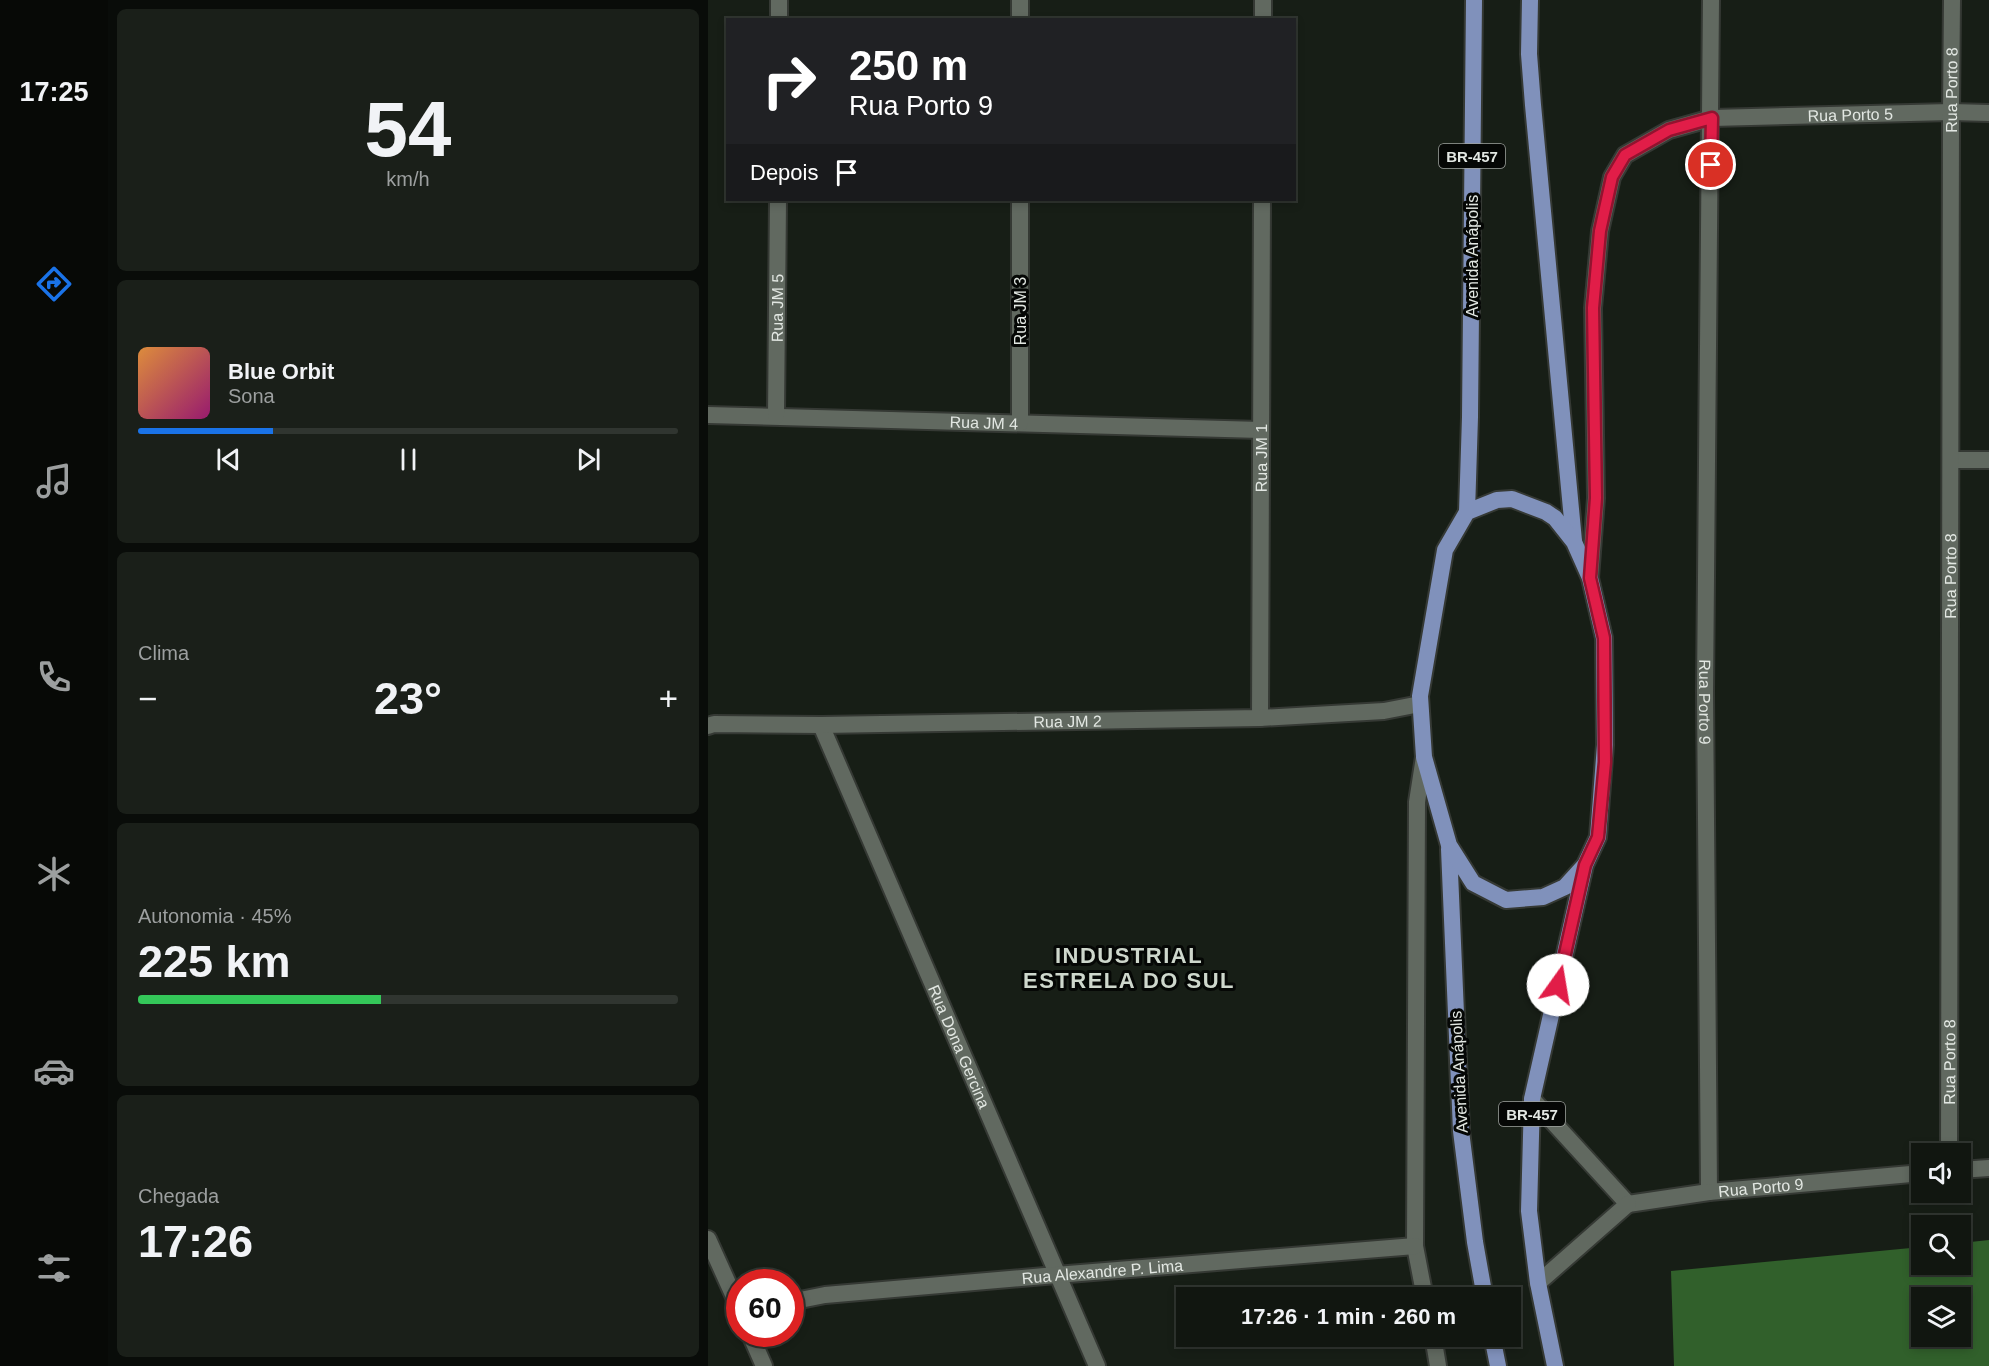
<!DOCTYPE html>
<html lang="pt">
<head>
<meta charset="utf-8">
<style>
  body { margin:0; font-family:Helvetica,sans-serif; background:#1a1f19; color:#f1f3f6; height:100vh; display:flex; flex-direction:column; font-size:22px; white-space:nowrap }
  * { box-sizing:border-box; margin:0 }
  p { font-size:20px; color:#9c9f9f }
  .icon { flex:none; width:33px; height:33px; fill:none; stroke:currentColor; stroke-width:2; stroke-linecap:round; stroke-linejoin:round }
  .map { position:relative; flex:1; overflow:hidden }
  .drawer { display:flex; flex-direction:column; gap:9px; padding:9px; background:#090c09; width:600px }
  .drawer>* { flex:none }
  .top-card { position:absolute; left:18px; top:18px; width:570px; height:183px; border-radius:0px; box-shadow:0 3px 9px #0003,0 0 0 2px #303530; background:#202124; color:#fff; overflow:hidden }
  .tools { position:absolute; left:1203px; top:1143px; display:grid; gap:12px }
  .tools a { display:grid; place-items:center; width:60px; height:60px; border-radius:0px; background:#111610; box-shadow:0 3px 9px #0003,0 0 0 2px #303530; font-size:30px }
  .speed { position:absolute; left:18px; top:1269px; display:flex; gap:12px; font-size:30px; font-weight:700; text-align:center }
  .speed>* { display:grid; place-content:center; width:78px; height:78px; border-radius:50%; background:#111610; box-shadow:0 3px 9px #0003,0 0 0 2px #303530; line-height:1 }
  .speed .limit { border:9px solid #d22; background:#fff; color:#111 }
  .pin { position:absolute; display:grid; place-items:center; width:51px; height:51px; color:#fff; margin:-26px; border:3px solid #fff; border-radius:50%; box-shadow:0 2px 6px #0007 }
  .me { position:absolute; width:66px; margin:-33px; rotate:13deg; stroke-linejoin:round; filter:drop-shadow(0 0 4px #0008) }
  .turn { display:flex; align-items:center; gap:21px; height:126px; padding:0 24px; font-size:27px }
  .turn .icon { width:78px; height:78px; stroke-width:2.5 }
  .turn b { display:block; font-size:42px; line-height:51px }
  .then { display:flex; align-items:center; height:57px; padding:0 24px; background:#0003; gap:12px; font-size:22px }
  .big { font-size:45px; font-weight:600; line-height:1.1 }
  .drawer .widget { flex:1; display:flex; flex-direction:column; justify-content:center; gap:9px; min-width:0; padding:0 21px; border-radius:9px; background:#1a1f19 }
  .drawer .dial { align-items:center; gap:0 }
  .dial b { font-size:78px; line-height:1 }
  .song { display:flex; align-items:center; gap:18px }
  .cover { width:72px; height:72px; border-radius:9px; background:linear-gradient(135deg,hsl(30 70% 55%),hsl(320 70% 35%)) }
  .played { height:6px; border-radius:3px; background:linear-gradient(90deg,#1a73e8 25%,#303530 25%) }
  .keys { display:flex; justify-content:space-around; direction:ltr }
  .heat { display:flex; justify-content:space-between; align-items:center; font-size:33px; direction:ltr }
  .charge { height:9px; border-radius:4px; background:linear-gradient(90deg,#34c759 45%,#303530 0) }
  .trip { position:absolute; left:468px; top:1287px; width:345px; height:60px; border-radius:0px; background:#111610; box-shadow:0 3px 9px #0003,0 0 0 2px #303530; font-weight:600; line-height:60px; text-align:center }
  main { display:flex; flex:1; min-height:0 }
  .tabs { display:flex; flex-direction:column; width:108px; justify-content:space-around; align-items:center; background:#070906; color:#9c9f9f }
  .tabs .icon { width:42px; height:42px }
  .tabs .on { color:#1a73e8 }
  .tabs b { font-size:27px; color:#f1f3f6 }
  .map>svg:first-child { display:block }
</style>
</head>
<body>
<main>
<nav class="tabs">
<b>17:25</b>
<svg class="icon on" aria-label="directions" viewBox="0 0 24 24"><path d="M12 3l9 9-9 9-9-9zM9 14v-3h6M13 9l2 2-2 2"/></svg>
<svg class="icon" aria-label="music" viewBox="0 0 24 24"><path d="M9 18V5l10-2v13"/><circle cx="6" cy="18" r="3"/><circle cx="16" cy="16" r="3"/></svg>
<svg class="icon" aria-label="phone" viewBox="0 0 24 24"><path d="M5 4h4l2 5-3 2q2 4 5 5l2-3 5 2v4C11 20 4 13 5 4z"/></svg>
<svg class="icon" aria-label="climate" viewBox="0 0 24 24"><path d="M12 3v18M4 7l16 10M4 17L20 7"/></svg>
<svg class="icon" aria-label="car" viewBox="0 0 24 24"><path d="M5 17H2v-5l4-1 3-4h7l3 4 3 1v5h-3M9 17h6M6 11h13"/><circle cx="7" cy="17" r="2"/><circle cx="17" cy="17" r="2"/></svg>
<svg class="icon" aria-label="filters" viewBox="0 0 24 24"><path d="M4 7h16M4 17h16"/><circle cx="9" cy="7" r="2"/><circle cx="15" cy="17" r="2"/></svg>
</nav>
<section class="drawer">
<div class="widget dial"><b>54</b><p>km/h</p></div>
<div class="widget">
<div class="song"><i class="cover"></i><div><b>Blue Orbit</b><p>Sona</p></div></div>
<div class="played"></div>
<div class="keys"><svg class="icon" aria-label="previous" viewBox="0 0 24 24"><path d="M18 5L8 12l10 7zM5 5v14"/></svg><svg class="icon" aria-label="pause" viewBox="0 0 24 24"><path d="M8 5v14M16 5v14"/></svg><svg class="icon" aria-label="next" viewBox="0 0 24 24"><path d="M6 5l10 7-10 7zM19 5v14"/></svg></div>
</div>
<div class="widget"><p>Clima</p>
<div class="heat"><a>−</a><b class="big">23°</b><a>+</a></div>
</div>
<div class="widget"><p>Autonomia · 45%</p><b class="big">225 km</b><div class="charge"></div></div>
<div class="widget"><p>Chegada</p><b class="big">17:26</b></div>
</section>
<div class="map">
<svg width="1281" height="1366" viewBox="0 0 1281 1366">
  <rect width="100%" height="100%" fill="#171e16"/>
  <!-- forest -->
  <path fill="#31602b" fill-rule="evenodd" d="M1281,1240V1366H966L963,1271L1213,1247L1214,1264H1252L1253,1243ZM1214,1298H1252V1336H1214Z"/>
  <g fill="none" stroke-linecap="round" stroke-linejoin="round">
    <defs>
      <g id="minor">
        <path id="s1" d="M1003,0L997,693L1001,1192L1214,1173"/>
        <path d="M71,20V0"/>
        <path d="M312,20V0"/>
        <path d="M555,20V0"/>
        <path id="s2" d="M0,415L553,430"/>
        <path id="s3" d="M68,416L70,200"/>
        <path d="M312,423V200"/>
        <path d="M1243,460H1281"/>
        <path id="s4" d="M882,578L888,498L885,308L892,231L904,177L917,155L961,130L1004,118L1243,112L1281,113"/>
        <path id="s5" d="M552,718L554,200"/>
        <path id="s6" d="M113,725L389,1366"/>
        <path d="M716,757L709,802L707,1246L717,1298"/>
        <path d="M824,1099L920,1204"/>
        <path id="s7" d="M1241,1154L1243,112L1244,0"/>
        <path d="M1252,1170L1281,1168"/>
        <path d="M920,1204L1001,1192"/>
        <path d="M830,1283L920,1204"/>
        <path id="s8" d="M82,1302L117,1295L348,1275L707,1246"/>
        <path d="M725,1336L730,1366"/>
      </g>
      <g id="tertiary">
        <path id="s9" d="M0,726L6,724L113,725L552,718L676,711L712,704"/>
        <path d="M0,1239L32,1310"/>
        <path d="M42,1334L56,1366"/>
      </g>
      <g id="primary">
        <path d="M822,0L821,54L825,105L866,541"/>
        <path d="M759,512L762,417L766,0"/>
        <path d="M741,849L753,1131L767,1242L777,1298"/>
        <path d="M784,1336L790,1366"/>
        <path d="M847,1366L830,1283L821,1211L824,1099L877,865L890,837L897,745L896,638L882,578L866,542L847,518L838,512L804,499L789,500L759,512L737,550L712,696L716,757L741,845L765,883L798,900L835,897L857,887L877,865"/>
      </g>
    </defs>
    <!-- minor casing -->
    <use href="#minor" stroke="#353934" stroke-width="20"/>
    <!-- tertiary casing -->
    <use href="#tertiary" stroke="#353934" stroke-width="20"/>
    <!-- primary casing -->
    <use href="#primary" stroke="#353934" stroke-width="20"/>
    <!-- minor -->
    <use href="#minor" stroke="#616960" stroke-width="16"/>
    <!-- tertiary -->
    <use href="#tertiary" stroke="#616960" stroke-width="16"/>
    <!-- primary -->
    <use href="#primary" stroke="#8091bb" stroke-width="16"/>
  </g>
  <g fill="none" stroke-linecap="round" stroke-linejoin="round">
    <defs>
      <path id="route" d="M850,985L877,865L890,837L897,762L896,638L882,578L888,498L885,308L892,231L904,177L917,155L961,130L1004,118L1003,165"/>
    </defs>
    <!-- route casing -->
    <use href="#route" stroke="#92132f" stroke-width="15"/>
    <!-- route -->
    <use href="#route" stroke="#e11d48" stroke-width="10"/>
  </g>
  <g text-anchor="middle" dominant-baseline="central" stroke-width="6" stroke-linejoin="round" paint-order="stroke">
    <!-- shield labels -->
    <g fill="#050705" stroke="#a0a4a0" stroke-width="1.5">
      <rect x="731" y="144" width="66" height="24" rx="4.5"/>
      <rect x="791" y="1102" width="66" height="24" rx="4.5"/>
    </g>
    <g font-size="15" font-weight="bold" fill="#e2e7e2">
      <text x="764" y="156">BR-457</text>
      <text x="824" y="1114">BR-457</text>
    </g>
    <!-- street labels -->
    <g font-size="16" fill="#e2e7e2" stroke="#050705">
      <text stroke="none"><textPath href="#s7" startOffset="1064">Rua Porto 8</textPath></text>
      <text stroke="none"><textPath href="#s4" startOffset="662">Rua Porto 5</textPath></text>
      <text transform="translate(764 256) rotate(-90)">Avenida Anápolis</text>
      <text stroke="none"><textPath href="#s3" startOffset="108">Rua JM 5</textPath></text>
      <text transform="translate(312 311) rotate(-90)">Rua JM 3</text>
      <text stroke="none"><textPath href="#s2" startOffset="276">Rua JM 4</textPath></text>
      <text stroke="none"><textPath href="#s5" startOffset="260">Rua JM 1</textPath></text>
      <text stroke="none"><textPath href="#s7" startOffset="578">Rua Porto 8</textPath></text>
      <text stroke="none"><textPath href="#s1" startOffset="702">Rua Porto 9</textPath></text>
      <text stroke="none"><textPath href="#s9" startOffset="360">Rua JM 2</textPath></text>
      <text stroke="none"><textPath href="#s6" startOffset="350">Rua Dona Gercina</textPath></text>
      <text stroke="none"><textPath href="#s7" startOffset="92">Rua Porto 8</textPath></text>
      <text transform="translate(751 1072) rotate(-93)">Avenida Anápolis</text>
      <text stroke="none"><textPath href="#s1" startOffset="1244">Rua Porto 9</textPath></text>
      <text stroke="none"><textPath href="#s8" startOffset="314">Rua Alexandre P. Lima</textPath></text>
    </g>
    <!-- district labels -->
    <g font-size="22" font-weight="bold" letter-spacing="1.5" fill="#ced7cc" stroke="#050705">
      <text x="421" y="955">INDUSTRIAL<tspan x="421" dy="25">ESTRELA DO SUL</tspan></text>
    </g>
  </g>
</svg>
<div class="tools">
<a><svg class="icon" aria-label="sound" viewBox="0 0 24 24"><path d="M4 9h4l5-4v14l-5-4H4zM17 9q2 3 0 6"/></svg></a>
<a><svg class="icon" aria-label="search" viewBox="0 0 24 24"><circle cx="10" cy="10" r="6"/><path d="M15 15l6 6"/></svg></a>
<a><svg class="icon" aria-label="layers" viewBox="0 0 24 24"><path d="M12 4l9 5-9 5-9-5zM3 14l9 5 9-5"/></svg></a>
</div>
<div class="speed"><div class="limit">60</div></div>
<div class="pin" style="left:1003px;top:165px;background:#d93025"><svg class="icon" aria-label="arrive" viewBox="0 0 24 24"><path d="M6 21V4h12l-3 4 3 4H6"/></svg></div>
<svg class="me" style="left:850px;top:985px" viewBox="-20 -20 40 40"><circle r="19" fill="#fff"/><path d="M0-13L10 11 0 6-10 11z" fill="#e11d48"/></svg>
<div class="trip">17:26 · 1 min · 260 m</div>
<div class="top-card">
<div class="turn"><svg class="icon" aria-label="right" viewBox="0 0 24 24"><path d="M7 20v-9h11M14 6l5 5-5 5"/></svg><div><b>250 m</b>Rua Porto 9</div></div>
<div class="then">Depois<svg class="icon" aria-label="arrive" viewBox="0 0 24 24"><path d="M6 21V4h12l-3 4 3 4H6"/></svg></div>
</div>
</div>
</main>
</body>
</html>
